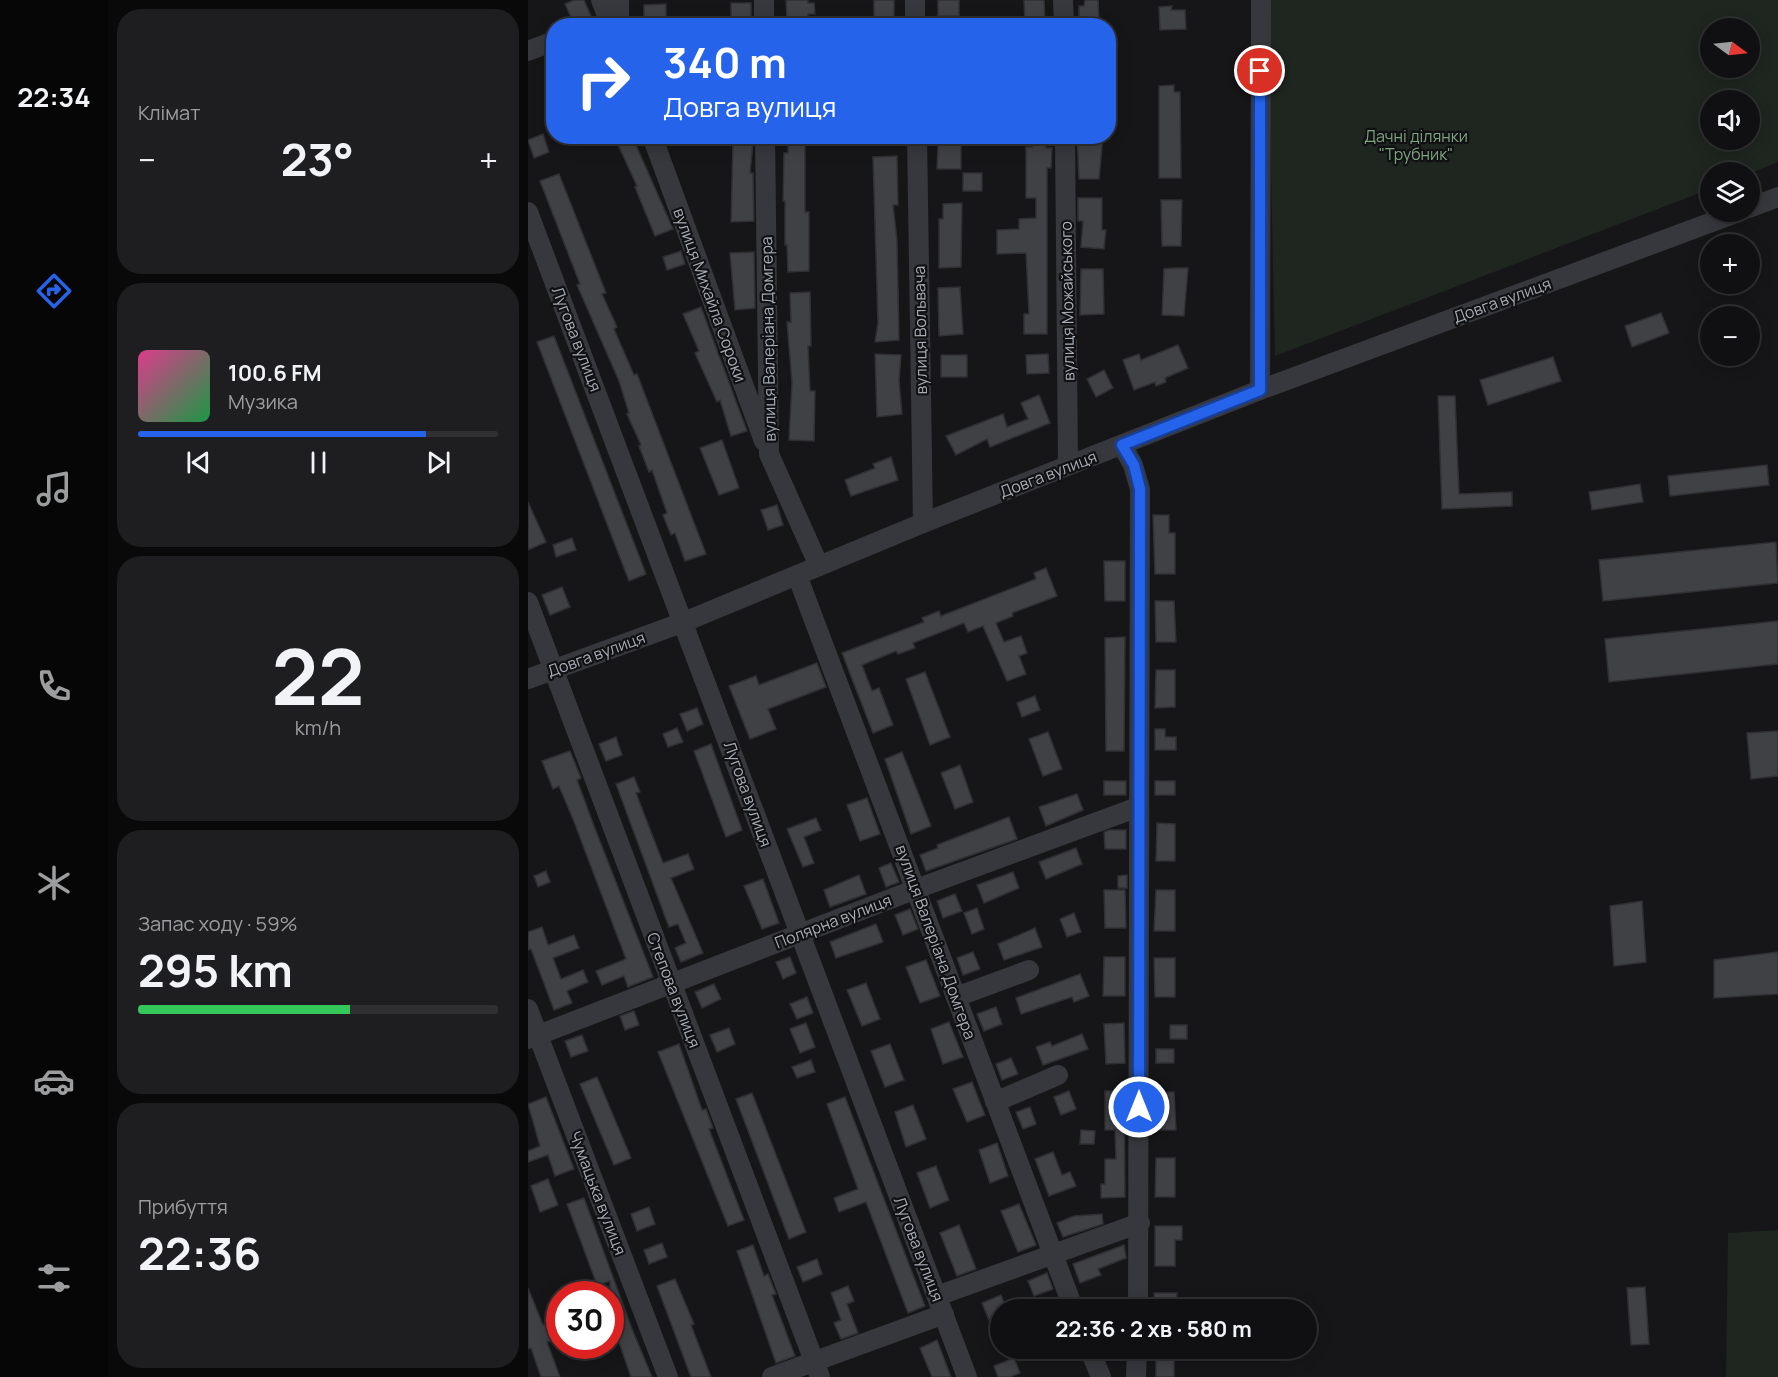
<!DOCTYPE html>
<html lang="uk">
<head>
<meta charset="utf-8">
<style>
  body { margin:0; font-family:Manrope,sans-serif; background:#1e1e20; color:#f1f3f6; height:100vh; display:flex; flex-direction:column; font-size:22px; white-space:nowrap }
  * { box-sizing:border-box; margin:0 }
  p { font-size:20px; color:#9c9d9f }
  .icon { flex:none; width:33px; height:33px; fill:none; stroke:currentColor; stroke-width:2; stroke-linecap:round; stroke-linejoin:round }
  .map { position:relative; flex:1; overflow:hidden }
  .side { display:flex; flex-direction:column; gap:9px; padding:9px; background:#09090a; width:420px }
  .side>* { flex:none }
  .top-card { position:absolute; left:18px; top:18px; width:570px; height:126px; border-radius:24px; box-shadow:0 3px 15px #0003,0 0 0 2px #303032; background:#2563eb; color:#fff; overflow:hidden }
  .needle { width:39px; rotate:105deg }
  .fabs { position:absolute; left:1172px; top:18px; display:grid; gap:12px }
  .fabs a { display:grid; place-items:center; width:60px; height:60px; border-radius:50%; background:#101012; box-shadow:0 3px 15px #0003,0 0 0 2px #303032; font-size:30px }
  .speed { position:absolute; left:18px; top:1281px; display:flex; gap:12px; font-size:30px; font-weight:700; text-align:center }
  .speed>* { display:grid; place-content:center; width:78px; height:78px; border-radius:50%; background:#101012; box-shadow:0 3px 15px #0003,0 0 0 2px #303032; line-height:1 }
  .speed .limit { border:9px solid #d22; background:#fff; color:#111 }
  .pin { position:absolute; display:grid; place-items:center; width:51px; height:51px; color:#fff; margin:-26px; border:3px solid #fff; border-radius:50%; box-shadow:0 2px 6px #0007 }
  .me { position:absolute; width:66px; margin:-33px; rotate:0deg; stroke-linejoin:round; filter:drop-shadow(0 0 4px #0008) }
  .turn { display:flex; align-items:center; gap:21px; height:126px; padding:0 18px; font-size:27px }
  .turn .icon { width:78px; height:78px; stroke-width:2.5 }
  .turn b { display:block; font-size:42px; line-height:51px }
  .big { font-size:45px; font-weight:700; line-height:1.1 }
  .side .tile { flex:1; display:flex; flex-direction:column; justify-content:center; gap:9px; min-width:0; padding:0 21px; border-radius:24px; background:#1e1e20 }
  .side .dial { align-items:center; gap:0 }
  .dial b { font-size:78px; line-height:1 }
  .song { display:flex; align-items:center; gap:18px }
  .cover { width:72px; height:72px; border-radius:9px; background:linear-gradient(135deg,hsl(330 70% 55%),hsl(140 70% 35%)) }
  .played { height:6px; border-radius:3px; background:linear-gradient(90deg,#2563eb 80%,#303032 80%) }
  .keys { display:flex; justify-content:space-around; direction:ltr }
  .heat { display:flex; justify-content:space-between; align-items:center; font-size:33px; direction:ltr }
  .charge { height:9px; border-radius:4px; background:linear-gradient(90deg,#34c759 59%,#303032 0) }
  .trip { position:absolute; left:462px; top:1299px; width:327px; height:60px; border-radius:30px; background:#101012; box-shadow:0 3px 15px #0003,0 0 0 2px #303032; font-weight:700; line-height:60px; text-align:center }
  main { display:flex; flex:1; min-height:0 }
  .tabs { display:flex; flex-direction:column; width:108px; justify-content:space-around; align-items:center; background:#060607; color:#9c9d9f }
  .tabs .icon { width:42px; height:42px }
  .tabs .active { color:#2563eb }
  .tabs b { font-size:27px; color:#f1f3f6 }
  .map>svg:first-child { display:block }
</style>
</head>
<body>
<main>
<nav class="tabs">
<b>22:34</b>
<svg class="icon active" aria-label="directions" viewBox="0 0 24 24"><path d="M12 3l9 9-9 9-9-9zM9 14v-3h6M13 9l2 2-2 2"/></svg>
<svg class="icon" aria-label="music" viewBox="0 0 24 24"><path d="M9 18V5l10-2v13"/><circle cx="6" cy="18" r="3"/><circle cx="16" cy="16" r="3"/></svg>
<svg class="icon" aria-label="phone" viewBox="0 0 24 24"><path d="M5 4h4l2 5-3 2q2 4 5 5l2-3 5 2v4C11 20 4 13 5 4z"/></svg>
<svg class="icon" aria-label="climate" viewBox="0 0 24 24"><path d="M12 3v18M4 7l16 10M4 17L20 7"/></svg>
<svg class="icon" aria-label="car" viewBox="0 0 24 24"><path d="M5 17H2v-5l4-1 3-4h7l3 4 3 1v5h-3M9 17h6M6 11h13"/><circle cx="7" cy="17" r="2"/><circle cx="17" cy="17" r="2"/></svg>
<svg class="icon" aria-label="filters" viewBox="0 0 24 24"><path d="M4 7h16M4 17h16"/><circle cx="9" cy="7" r="2"/><circle cx="15" cy="17" r="2"/></svg>
</nav>
<section class="side">
<div class="tile"><p>Клімат</p>
<div class="heat"><a>−</a><b class="big">23°</b><a>+</a></div>
</div>
<div class="tile">
<div class="song"><i class="cover"></i><div><b>100.6 FM</b><p>Музика</p></div></div>
<div class="played"></div>
<div class="keys"><svg class="icon" aria-label="previous" viewBox="0 0 24 24"><path d="M18 5L8 12l10 7zM5 5v14"/></svg><svg class="icon" aria-label="pause" viewBox="0 0 24 24"><path d="M8 5v14M16 5v14"/></svg><svg class="icon" aria-label="next" viewBox="0 0 24 24"><path d="M6 5l10 7-10 7zM19 5v14"/></svg></div>
</div>
<div class="tile dial"><b>22</b><p>km/h</p></div>
<div class="tile"><p>Запас ходу · 59%</p><b class="big">295 km</b><div class="charge"></div></div>
<div class="tile"><p>Прибуття</p><b class="big">22:36</b></div>
</section>
<div class="map">
<svg width="1250" height="1377" viewBox="0 0 1250 1377">
  <rect width="100%" height="100%" fill="#161618"/>
  <!-- green -->
  <g fill="#1e261f" fill-rule="evenodd">
    <path d="M739,0H1250V162L1221,174L1182,172V189L747,356ZM1182,28H1221V68H1182ZM1182,100H1221V140H1182Z"/>
    <path d="M1250,1230V1377H1198L1200,1233Z"/>
  </g>
  <!-- building -->
  <g fill="#404145" stroke="#303034" stroke-width="1.5">
    <path d="M46,0H56L63,16L46,24L37,4Z"/>
    <path d="M258,0H280V3H286L287,14H280V18L259,19Z"/>
    <path d="M346,0H366V18L346,19Z"/>
    <rect x="410" y="0" width="21" height="16"/>
    <path d="M496,0H516L517,26H497Z"/>
    <path d="M557,0H570L571,23H551V6H556Z"/>
    <rect x="203" y="3" width="20" height="19"/>
    <path d="M138,4V23H116V5Z"/>
    <path d="M644,6L643,10H657L658,29L632,30L631,7Z"/>
    <path d="M646,85V92H652L653,178H631V86Z"/>
    <path d="M15,134L21,152L6,158L0,140Z"/>
    <path d="M86,136H104L145,229L127,236L107,187L109,186Z"/>
    <path d="M260,136H277V212H281V271L260,272L259,245H257V201H255L256,153H260Z"/>
    <path d="M504,136H518V148H524L523,168H519V334H496V314H501L498,253L469,254V230L491,229V219L508,218V198H498V147H504Z"/>
    <path d="M549,136H575L571,179H551Z"/>
    <path d="M205,141L225,142L222,173H225L226,221L203,222Z"/>
    <path d="M410,145H433V169H409Z"/>
    <path d="M369,156L370,205H365L369,240L371,340L347,342L350,323L345,157Z"/>
    <rect x="435" y="173" width="19" height="18"/>
    <path d="M31,174L78,293L74,294L89,327L86,329L106,375L109,374L178,554L157,561L147,533L143,535L135,515L139,513L124,470L121,472L111,446L113,445L99,414L101,413L91,381L49,285L52,284L12,181Z"/>
    <path d="M550,198H574V230H578L576,249L553,247L555,221H550Z"/>
    <path d="M633,200H654L653,246H634Z"/>
    <path d="M434,203L433,267L411,268V219H415V204Z"/>
    <path d="M153,251L157,264L139,270L135,257Z"/>
    <path d="M226,252L227,308L207,310L202,253Z"/>
    <path d="M646,268H660L656,316L634,315L636,269Z"/>
    <path d="M553,269H575L576,314L552,315Z"/>
    <path d="M432,287L435,334L411,336L410,288Z"/>
    <path d="M282,292L283,346H280L282,391H287L286,441L261,440L264,382L259,322H263L262,293Z"/>
    <path d="M173,307L219,431L203,436L192,400L189,402L167,353L171,351L155,314Z"/>
    <path d="M1133,313L1141,333L1104,347L1097,326Z"/>
    <path d="M26,336L118,574L101,581L9,342Z"/>
    <path d="M650,345L660,368L637,378L638,382L628,386L627,382L606,390L595,360L611,354L613,360Z"/>
    <path d="M347,354L373,355L371,381L374,414L349,417Z"/>
    <path d="M520,354L521,373L499,374L498,355Z"/>
    <rect x="413" y="355" width="26" height="22"/>
    <path d="M1025,357L1033,381L960,405L952,380Z"/>
    <path d="M576,370L585,388L568,397L559,379Z"/>
    <path d="M511,395L522,423L462,447L459,439L428,455L418,436L475,414L479,427L500,419L493,403Z"/>
    <path d="M910,396H927L931,494L984,492V506L914,509Z"/>
    <path d="M194,440L211,488L191,495L172,448Z"/>
    <path d="M363,457L370,480L323,496L317,480L347,468L345,464Z"/>
    <path d="M1239,465L1241,485L1142,496L1140,476Z"/>
    <path d="M1112,484L1115,502L1064,510L1061,492Z"/>
    <path d="M0,502L18,542L0,550Z"/>
    <path d="M249,505L255,525L240,530L233,510Z"/>
    <path d="M625,515H641V533H647V574H627Z"/>
    <path d="M44,538L48,550L28,557L25,545Z"/>
    <path d="M1248,542L1250,583L1075,601L1071,560Z"/>
    <path d="M576,561H597V601H577Z"/>
    <path d="M518,568L529,596L484,613L485,616L468,623L476,642L493,636L499,653L491,656L498,674L479,681L455,626L440,632L436,623L385,643L387,648L370,654L368,651L334,665L344,691L351,688L365,725L345,733L314,653L396,622L394,618L411,611L413,616L508,579L506,573Z"/>
    <path d="M34,587L42,607L22,615L14,595Z"/>
    <path d="M627,601H646L648,642H628Z"/>
    <path d="M1250,621V664L1081,682L1077,639Z"/>
    <path d="M597,637L596,751H578L577,638Z"/>
    <path d="M289,663L298,687L240,709L248,729L222,739L201,686L228,676L231,685Z"/>
    <path d="M628,670H647V707L627,708Z"/>
    <path d="M397,672L422,737L402,745L378,679Z"/>
    <path d="M507,696L512,710L494,717L489,703Z"/>
    <path d="M169,708L175,724L159,731L152,714Z"/>
    <path d="M149,728L155,742L140,747L135,734Z"/>
    <path d="M627,729H637V737H648V750H627Z"/>
    <path d="M1250,731V776L1223,779L1219,733Z"/>
    <path d="M520,732L534,769L515,776L501,739Z"/>
    <path d="M88,737L94,755L78,761L71,744Z"/>
    <path d="M183,744L214,830L198,837L166,751Z"/>
    <path d="M42,751L53,778L49,780L66,826L125,977L100,987L96,976L74,985L68,971L98,959L45,819L31,786L25,789L14,761Z"/>
    <path d="M374,752L403,826L383,834L357,759Z"/>
    <path d="M432,765L445,802L427,809L413,773Z"/>
    <path d="M106,777L112,792L108,793L135,863L160,854L166,869L143,878L175,953L153,962L147,948L158,943L150,924L141,927L88,784Z"/>
    <rect x="576" y="781" width="22" height="14"/>
    <rect x="627" y="781" width="20" height="14"/>
    <path d="M549,794L555,810L518,826L511,807Z"/>
    <path d="M339,798L352,834L332,841L319,805Z"/>
    <path d="M481,817L489,839L398,871L392,855L410,848L409,845Z"/>
    <path d="M288,818L293,830L276,837L286,863L275,867L259,829Z"/>
    <path d="M629,823L647,824V861H628Z"/>
    <path d="M581,830H598V849H577L576,832Z"/>
    <path d="M548,848L554,864L518,879L511,862Z"/>
    <path d="M363,863L371,882L358,887L351,868Z"/>
    <path d="M18,871L22,882L10,887L6,876Z"/>
    <path d="M485,872L491,888L456,903L449,885Z"/>
    <path d="M331,875L338,894L302,907L296,890Z"/>
    <path d="M599,875V888H590V876Z"/>
    <path d="M235,879L251,923L234,929L216,886Z"/>
    <path d="M576,890H597L598,928H577Z"/>
    <path d="M628,890H647V931H626Z"/>
    <path d="M427,894L434,911L415,918L409,901Z"/>
    <path d="M1114,901L1118,962L1086,966L1082,906Z"/>
    <path d="M449,908L456,929L444,934L436,913Z"/>
    <path d="M382,909L390,929L375,935L367,915Z"/>
    <path d="M546,913L553,932L539,937L532,919Z"/>
    <path d="M348,924L355,942L308,958L302,942Z"/>
    <path d="M14,927L20,945L46,935L51,948L25,958L33,979L55,970L60,982L39,991L44,1003L26,1010L3,949L0,950V932Z"/>
    <path d="M507,928L514,947L476,960L470,944Z"/>
    <path d="M445,952L452,969L435,975L429,958Z"/>
    <path d="M1250,952V994L1186,998V960Z"/>
    <path d="M262,957L268,973L255,979L248,962Z"/>
    <path d="M576,957H597V996H575Z"/>
    <path d="M626,958H647V997H627Z"/>
    <path d="M398,960L412,996L392,1003L378,967Z"/>
    <path d="M552,974L561,996L546,1002L544,997L493,1014L488,998Z"/>
    <path d="M338,983L352,1019L334,1026L319,990Z"/>
    <path d="M186,984L193,999L174,1008L167,992Z"/>
    <path d="M279,997L285,1013L269,1019L262,1004Z"/>
    <path d="M468,1007L474,1024L456,1031L449,1014Z"/>
    <path d="M106,1011L111,1025L97,1030L92,1016Z"/>
    <path d="M421,1022L435,1057L415,1064L403,1029Z"/>
    <path d="M278,1023L287,1047L272,1053L262,1029Z"/>
    <path d="M596,1023L597,1063L578,1064L576,1024Z"/>
    <rect x="642" y="1025" width="17" height="14"/>
    <path d="M201,1028L207,1044L189,1052L182,1035Z"/>
    <path d="M554,1034L560,1049L515,1065L508,1047L522,1042L524,1046Z"/>
    <path d="M54,1035L60,1051L43,1057L37,1041Z"/>
    <path d="M151,1044L174,1110L178,1109L185,1128L181,1129L216,1220L200,1226L130,1052Z"/>
    <path d="M362,1044L376,1080L357,1087L343,1051Z"/>
    <rect x="628" y="1049" width="18" height="14"/>
    <path d="M483,1058L490,1074L474,1080L468,1064Z"/>
    <path d="M283,1060L287,1072L269,1078L264,1067Z"/>
    <path d="M69,1077L103,1158L86,1165L52,1084Z"/>
    <path d="M444,1082L457,1115L439,1122L425,1089Z"/>
    <path d="M541,1091L548,1109L533,1115L526,1097Z"/>
    <path d="M577,1091H596L597,1197L573,1198V1184H577V1159H588L587,1130H577Z"/>
    <path d="M627,1092H646L648,1130H627Z"/>
    <path d="M224,1093L278,1232L261,1239L208,1099Z"/>
    <path d="M18,1097L46,1169L27,1176L20,1155L0,1162V1151L12,1146L0,1104Z"/>
    <path d="M317,1097L397,1306L380,1313L338,1202L311,1212L306,1198L330,1189L299,1104Z"/>
    <path d="M385,1105L398,1139L378,1147L367,1112Z"/>
    <path d="M502,1107L508,1124L495,1129L488,1112Z"/>
    <path d="M553,1130L567,1131L566,1144H552Z"/>
    <path d="M469,1143L480,1176L462,1183L451,1150Z"/>
    <path d="M525,1152L534,1175L542,1172L548,1186L521,1196L507,1159Z"/>
    <path d="M628,1158H647V1197H627Z"/>
    <path d="M408,1166L421,1200L402,1208L389,1173Z"/>
    <path d="M20,1179L30,1205L12,1212L3,1186Z"/>
    <path d="M56,1198L104,1329L124,1377H103L82,1316V1281L69,1285L39,1204Z"/>
    <path d="M491,1204L508,1245L490,1252L473,1211Z"/>
    <path d="M121,1207L127,1224L109,1231L103,1214Z"/>
    <path d="M574,1214L575,1224L535,1237L529,1223L546,1216Z"/>
    <path d="M431,1225L448,1269L429,1276L412,1233Z"/>
    <path d="M627,1226H654V1240H647V1266H627Z"/>
    <path d="M134,1243L139,1257L121,1264L116,1250Z"/>
    <path d="M225,1245L236,1276L240,1274L248,1294L244,1295L267,1356L248,1363L209,1251Z"/>
    <path d="M596,1245L598,1258L570,1269L573,1275L552,1283L545,1264Z"/>
    <path d="M289,1259L294,1274L275,1282L269,1267Z"/>
    <path d="M519,1273L525,1289L506,1296L500,1281Z"/>
    <path d="M147,1279L166,1324L163,1325L183,1377H163L129,1286Z"/>
    <path d="M320,1286L326,1301L319,1304L330,1333L313,1339L306,1323L313,1320L303,1293Z"/>
    <path d="M1117,1287L1121,1344L1103,1345L1099,1288Z"/>
    <path d="M0,1288L15,1325L21,1323L27,1339L19,1342L32,1377H13L3,1348L0,1349Z"/>
    <path d="M626,1293H649L648,1308H627Z"/>
    <path d="M473,1295L479,1310H472V1316L461,1320L454,1303Z"/>
    <path d="M409,1340L415,1356L423,1377H404L392,1348Z"/>
    <path d="M486,1358L492,1373L482,1377H470L466,1366Z"/>
    <rect x="628" y="1359" width="18" height="18"/>
  </g>
  <g fill="none" stroke-linecap="round" stroke-linejoin="round">
    <!-- minor -->
    <g stroke="#37383d" stroke-width="20">
      <path d="M73,0L83,26"/>
      <path d="M91,0V26"/>
      <path d="M236,0V26"/>
      <path d="M387,0V26"/>
      <path d="M535,0L536,26"/>
      <path d="M0,51L26,41"/>
      <path d="M124,136L236,441"/>
      <path d="M237,136L241,454L291,566"/>
      <path d="M389,136L395,523"/>
      <path d="M537,136L540,465"/>
      <path d="M1221,208L1250,197"/>
      <path d="M0,212L439,1377"/>
      <path d="M732,390L733,0"/>
      <path d="M594,445L605,465L612,489L610,1310"/>
      <path d="M269,575L546,1310"/>
      <path d="M0,602L292,1377"/>
      <path d="M0,679L156,622L395,523L732,390L1211,212"/>
      <path d="M428,997L501,970"/>
      <path d="M0,1009L140,1377"/>
      <path d="M0,1039L388,889L610,807"/>
      <path d="M467,1102L530,1075"/>
      <path d="M409,1296L612,1223"/>
      <path d="M561,1348L573,1377"/>
      <path d="M244,1377L416,1314"/>
      <path d="M608,1377L609,1348"/>
    </g>
  </g>
  <g fill="none" stroke-linecap="round" stroke-linejoin="round">
    <defs>
      <path id="route" d="M611,1107L612,489L606,465L594,445L732,390V71"/>
    </defs>
    <!-- route casing -->
    <use href="#route" stroke="#184099" stroke-width="15"/>
    <!-- route -->
    <use href="#route" stroke="#2563eb" stroke-width="10"/>
  </g>
  <g text-anchor="middle" dominant-baseline="central" stroke-width="4.5" stroke-linejoin="round" paint-order="stroke">
    <!-- park labels -->
    <g font-size="16" fill="#7fa381" stroke="#111113">
      <text x="888" y="136">Дачні ділянки<tspan x="888" dy="18">"Трубник"</tspan></text>
    </g>
    <!-- street labels -->
    <g font-size="16" fill="#a8adb8" stroke="#111113">
      <text transform="translate(182 295) rotate(70)">вулиця Михайла Сороки</text>
      <text transform="translate(974 300) rotate(-20)">Довга вулиця</text>
      <text transform="translate(539 301) rotate(-91)">вулиця Можайського</text>
      <text transform="translate(392 330) rotate(-91)">вулиця Вольвача</text>
      <text transform="translate(49 339) rotate(69)">Лугова вулиця</text>
      <text transform="translate(240 339) rotate(-91)">вулиця Валеріана Домгера</text>
      <text transform="translate(520 474) rotate(-21)">Довга вулиця</text>
      <text transform="translate(68 654) rotate(-20)">Довга вулиця</text>
      <text transform="translate(220 794) rotate(70)">Лугова вулиця</text>
      <text transform="translate(305 921) rotate(-21)">Полярна вулиця</text>
      <text transform="translate(408 942) rotate(70)">вулиця Валеріана Домгера</text>
      <text transform="translate(146 990) rotate(69)">Степова вулиця</text>
      <text transform="translate(70 1193) rotate(69)">Чумацька вулиця</text>
      <text transform="translate(391 1249) rotate(69)">Лугова вулиця</text>
    </g>
  </g>
</svg>
<div class="fabs">
<a><svg class="needle" viewBox="-14 -14 28 28"><path d="M0-13l5 13h-10z" fill="#e53935"/><path d="M0 13l5-13h-10z" fill="#9c9d9f"/></svg></a>
<a><svg class="icon" aria-label="sound" viewBox="0 0 24 24"><path d="M4 9h4l5-4v14l-5-4H4zM17 9q2 3 0 6"/></svg></a>
<a><svg class="icon" aria-label="layers" viewBox="0 0 24 24"><path d="M12 4l9 5-9 5-9-5zM3 14l9 5 9-5"/></svg></a>
<a>+</a>
<a>−</a>
</div>
<div class="speed"><div class="limit">30</div></div>
<div class="pin" style="left:732px;top:71px;background:#d93025"><svg class="icon" aria-label="arrive" viewBox="0 0 24 24"><path d="M6 21V4h12l-3 4 3 4H6"/></svg></div>
<svg class="me" style="left:611px;top:1107px" viewBox="-20 -20 40 40"><circle r="17" fill="#2563eb" stroke="#fff" stroke-width="3"/><path d="M0-11L8 9 0 5-8 9z" fill="#fff"/></svg>
<div class="trip">22:36 · 2 хв · 580 m</div>
<div class="top-card">
<div class="turn"><svg class="icon" aria-label="right" viewBox="0 0 24 24"><path d="M7 20v-9h11M14 6l5 5-5 5"/></svg><div><b>340 m</b>Довга вулиця</div></div>
</div>
</div>
</main>
</body>
</html>
